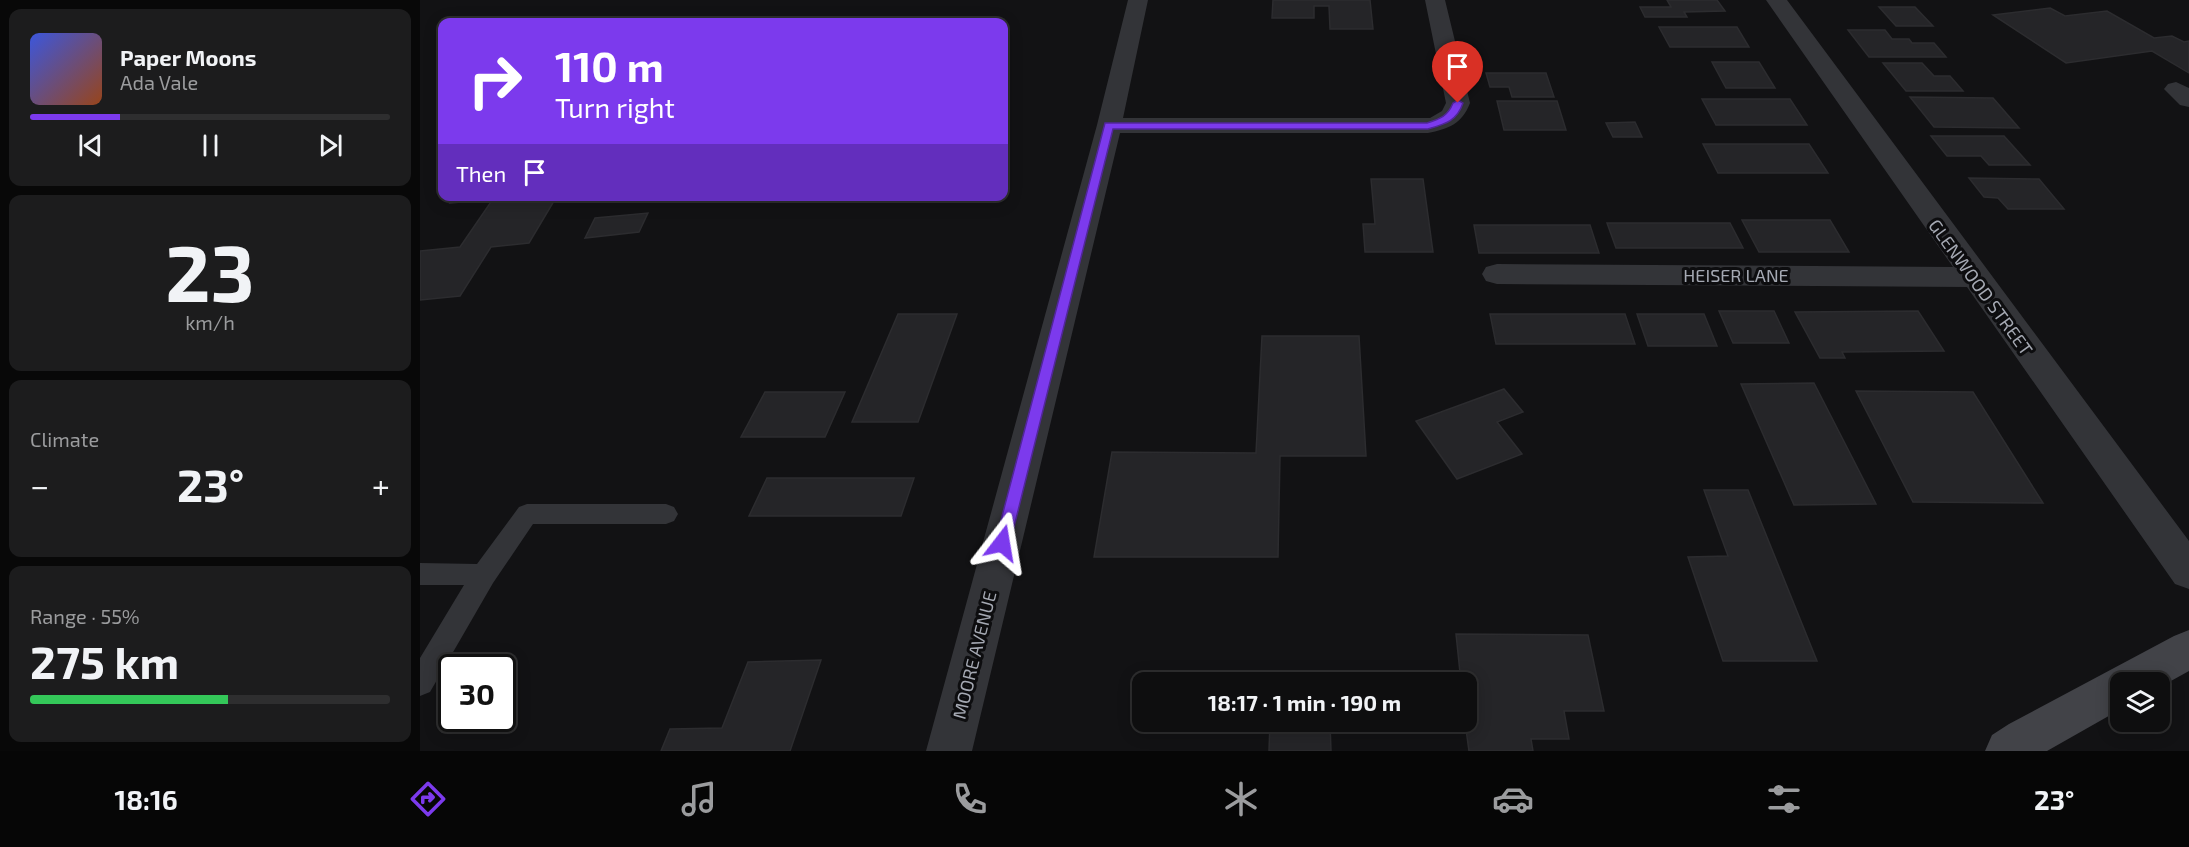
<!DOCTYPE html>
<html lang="en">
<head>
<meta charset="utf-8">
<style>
  body { margin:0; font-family:"Exo 2",sans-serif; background:#1c1c1d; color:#f1f3f6; height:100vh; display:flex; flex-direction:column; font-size:22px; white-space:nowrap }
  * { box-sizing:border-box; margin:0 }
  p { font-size:20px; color:#9b9c9e }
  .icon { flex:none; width:33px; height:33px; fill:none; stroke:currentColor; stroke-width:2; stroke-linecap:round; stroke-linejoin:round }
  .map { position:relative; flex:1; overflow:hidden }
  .drawer { display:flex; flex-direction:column; gap:9px; padding:9px; background:#080808; width:420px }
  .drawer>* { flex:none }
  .banner { position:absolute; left:18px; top:18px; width:570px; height:183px; border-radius:12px; box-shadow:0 3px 15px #0003,0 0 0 2px #2e2e2f; background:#7c3aed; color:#fff; overflow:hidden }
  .fabs { position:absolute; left:1690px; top:672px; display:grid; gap:12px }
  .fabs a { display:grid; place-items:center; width:60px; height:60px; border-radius:12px; background:#0e0e0f; box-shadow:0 3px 15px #0003,0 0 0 2px #2e2e2f; font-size:30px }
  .speed { position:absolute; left:18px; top:654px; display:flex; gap:12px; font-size:30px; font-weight:700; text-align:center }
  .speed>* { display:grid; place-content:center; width:78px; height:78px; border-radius:50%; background:#0e0e0f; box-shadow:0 3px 15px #0003,0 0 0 2px #2e2e2f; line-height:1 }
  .speed .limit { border:3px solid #111; border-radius:9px; background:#fff; color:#111 }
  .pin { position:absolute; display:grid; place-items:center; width:51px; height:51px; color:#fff; margin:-62px -26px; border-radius:50% 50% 50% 0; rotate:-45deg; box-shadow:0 0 6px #0007 }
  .pin .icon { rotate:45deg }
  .me { position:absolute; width:66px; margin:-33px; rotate:14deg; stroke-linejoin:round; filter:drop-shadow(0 0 4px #0008) }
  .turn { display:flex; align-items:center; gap:21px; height:126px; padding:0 18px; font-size:27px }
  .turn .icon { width:78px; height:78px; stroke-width:2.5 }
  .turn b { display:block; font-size:42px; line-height:51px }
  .then { display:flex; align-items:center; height:57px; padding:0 18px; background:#0003; gap:12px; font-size:22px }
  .big { font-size:45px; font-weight:700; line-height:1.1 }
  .drawer .card { flex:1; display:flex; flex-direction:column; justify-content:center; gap:9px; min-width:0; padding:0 21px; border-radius:12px; background:#1c1c1d }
  .drawer .dial { align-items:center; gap:0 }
  .dial b { font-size:78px; line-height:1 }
  .song { display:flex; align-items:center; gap:18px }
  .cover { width:72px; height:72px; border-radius:9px; background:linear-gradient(135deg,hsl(230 70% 55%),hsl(20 70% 35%)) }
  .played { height:6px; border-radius:3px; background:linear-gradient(90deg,#7c3aed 25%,#2e2e2f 25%) }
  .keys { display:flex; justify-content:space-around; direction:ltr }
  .heat { display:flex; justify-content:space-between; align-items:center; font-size:33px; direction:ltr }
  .charge { height:9px; border-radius:4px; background:linear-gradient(90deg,#34c759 55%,#2e2e2f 0) }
  .trip { position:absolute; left:712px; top:672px; width:345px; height:60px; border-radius:12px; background:#0e0e0f; box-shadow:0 3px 15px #0003,0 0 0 2px #2e2e2f; font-weight:700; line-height:60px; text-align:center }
  .tabs { display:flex; height:96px; justify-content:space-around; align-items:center; background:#060606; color:#9b9c9e }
  .tabs .icon { width:42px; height:42px }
  .tabs .on { color:#7c3aed }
  .tabs b { font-size:27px; color:#f1f3f6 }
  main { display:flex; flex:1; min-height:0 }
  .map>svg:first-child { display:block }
</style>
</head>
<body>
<main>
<section class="drawer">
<div class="card">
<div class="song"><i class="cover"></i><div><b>Paper Moons</b><p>Ada Vale</p></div></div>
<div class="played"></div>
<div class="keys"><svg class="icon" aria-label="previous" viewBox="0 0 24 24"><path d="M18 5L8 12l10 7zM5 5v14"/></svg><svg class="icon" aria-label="pause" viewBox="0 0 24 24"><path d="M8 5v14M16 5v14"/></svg><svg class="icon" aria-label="next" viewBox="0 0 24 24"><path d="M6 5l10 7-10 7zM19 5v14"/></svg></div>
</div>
<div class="card dial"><b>23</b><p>km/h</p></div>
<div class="card"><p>Climate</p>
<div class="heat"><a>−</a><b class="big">23°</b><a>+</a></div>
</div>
<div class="card"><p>Range · 55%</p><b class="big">275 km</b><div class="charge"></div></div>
</section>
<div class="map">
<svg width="1769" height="751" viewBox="0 0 1769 751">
  <rect width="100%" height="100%" fill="#121214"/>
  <!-- building -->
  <g fill="#252528" stroke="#2c2c2f" stroke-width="1.5">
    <path d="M853,0H950L953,29H910L909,6H894V18H852Z"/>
    <path d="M1247,0H1297L1305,11L1264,12L1267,17H1225L1220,7H1251Z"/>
    <path d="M1459,7H1495L1513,26H1476Z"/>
    <path d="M1630,8L1645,16L1687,11L1734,38L1752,36L1764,42L1769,41V73L1732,51L1646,63L1573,15Z"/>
    <path d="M1239,27H1317L1329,47H1250Z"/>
    <path d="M1428,30H1465L1472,39H1489L1492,43H1514L1526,57H1449Z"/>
    <path d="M1292,62H1339L1355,88H1306Z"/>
    <path d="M1463,63H1502L1514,76H1530L1543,91H1486Z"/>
    <path d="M1066,73H1126L1134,97H1092L1089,87H1070Z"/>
    <path d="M1490,97L1573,98L1599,128L1514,127Z"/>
    <path d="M1282,99H1370L1387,125H1296Z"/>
    <path d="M1077,101H1137L1146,130H1084Z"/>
    <path d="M1215,122L1222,137H1193L1186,123Z"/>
    <path d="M1511,136H1584L1610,165H1569L1561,156H1527Z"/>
    <path d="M1283,144H1389L1408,173H1298Z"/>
    <path d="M1549,178L1619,179L1644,209H1588L1578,198L1564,197Z"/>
    <path d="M951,179H1003L1013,252H945L943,224H955Z"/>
    <path d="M35,196H137L109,243L71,247L40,296L0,300V251L40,247L73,199L30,203Z"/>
    <path d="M228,213L219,232L165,238L175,218Z"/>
    <path d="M1322,220H1410L1429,252H1339Z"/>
    <path d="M1187,223H1310L1323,248H1196Z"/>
    <path d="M1054,225H1170L1179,253H1059Z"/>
    <path d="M1299,311H1354L1369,343H1313Z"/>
    <path d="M1498,311L1524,351L1422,352L1425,358H1400L1375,312Z"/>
    <path d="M478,314H537L498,422H432Z"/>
    <path d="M1070,314H1205L1215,344H1076Z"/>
    <path d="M1217,314H1284L1297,346H1228Z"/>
    <path d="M842,336H939L946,456H860L858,557H674L692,452L836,453Z"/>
    <path d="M1394,383L1456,504L1374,505L1321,384Z"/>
    <path d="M1084,389L1103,412L1077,422L1102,454L1037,479L996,421Z"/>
    <path d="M1436,391L1553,392L1623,503L1493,502Z"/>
    <path d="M345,392H425L405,437H321Z"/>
    <path d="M347,478H494L481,516H329Z"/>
    <path d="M1284,490H1328L1397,661H1303L1268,557L1308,556Z"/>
    <path d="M1036,634L1168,635L1184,711H1144L1149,739H1111L1113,751H1049L1045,722L1047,682H1041Z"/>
    <path d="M401,660L370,751H241L250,729L302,728L328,662Z"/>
    <path d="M850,722H910L911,751H849Z"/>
  </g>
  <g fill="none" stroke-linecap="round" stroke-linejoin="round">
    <!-- service -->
    <path fill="#333438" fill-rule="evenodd" d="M107,504H246L254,507L258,514L254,521L246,524H113L73,583L10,692L0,696V658L44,585H0V563L57,564L99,507Z"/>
    <!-- minor -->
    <g fill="#333438" fill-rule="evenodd">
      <path d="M708,0H728L703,118H1010L1022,111L1026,103L1005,0H1025L1050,103C1042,124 1028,129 1008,133H700L552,751H506L677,125Z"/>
      <path d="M1346,0H1367L1769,541V589L1755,584L1547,287L1077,284L1066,281L1062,274L1066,267L1077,264L1533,267Z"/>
      <path d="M1756,82L1769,88V107L1760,105L1744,89L1748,84Z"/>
    </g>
    <!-- secondary -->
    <path fill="#424348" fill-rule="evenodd" d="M1769,630V671L1740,687V682H1701V709L1627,751H1565L1572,735L1589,724L1754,636Z"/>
  </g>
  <!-- route -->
  <path fill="#7c3aed" stroke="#51269a" stroke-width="1.5" d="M1038,100L1043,103C1037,121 1025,124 1008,129H693L590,543L588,547L582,549L577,547L575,543L685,123H1007C1020,119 1028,116 1033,103Z"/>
  <g text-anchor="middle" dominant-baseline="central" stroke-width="6" stroke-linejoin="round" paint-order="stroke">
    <!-- street labels -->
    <g font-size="18" fill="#a5a9b3" stroke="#0d0d0f">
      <text x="1316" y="275">HEISER LANE</text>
      <text transform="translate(1561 287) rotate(54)">GLENWOOD STREET</text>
      <text transform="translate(554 655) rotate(-76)">MOORE AVENUE</text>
    </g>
  </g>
</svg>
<div class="fabs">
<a><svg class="icon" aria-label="layers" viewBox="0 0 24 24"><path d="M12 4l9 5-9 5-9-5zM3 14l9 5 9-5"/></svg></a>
</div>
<div class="speed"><div class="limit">30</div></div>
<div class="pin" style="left:1038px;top:103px;background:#d93025"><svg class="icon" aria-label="arrive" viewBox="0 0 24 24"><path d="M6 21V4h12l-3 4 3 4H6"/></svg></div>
<svg class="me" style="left:582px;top:543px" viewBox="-20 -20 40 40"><path d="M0-17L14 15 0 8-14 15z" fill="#7c3aed" stroke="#fff" stroke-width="4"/></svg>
<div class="trip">18:17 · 1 min · 190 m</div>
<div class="banner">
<div class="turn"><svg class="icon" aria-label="right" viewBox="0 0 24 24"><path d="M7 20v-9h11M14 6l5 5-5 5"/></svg><div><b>110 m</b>Turn right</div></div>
<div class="then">Then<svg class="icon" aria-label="arrive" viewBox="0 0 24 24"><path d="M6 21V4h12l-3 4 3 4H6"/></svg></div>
</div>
</div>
</main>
<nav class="tabs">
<b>18:16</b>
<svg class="icon on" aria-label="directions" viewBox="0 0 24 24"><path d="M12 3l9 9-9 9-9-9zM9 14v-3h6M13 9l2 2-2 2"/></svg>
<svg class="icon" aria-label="music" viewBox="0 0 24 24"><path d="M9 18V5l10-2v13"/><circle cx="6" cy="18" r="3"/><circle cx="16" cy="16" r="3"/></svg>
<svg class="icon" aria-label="phone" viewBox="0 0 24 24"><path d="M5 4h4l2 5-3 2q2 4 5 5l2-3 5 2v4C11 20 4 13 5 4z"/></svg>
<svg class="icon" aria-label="climate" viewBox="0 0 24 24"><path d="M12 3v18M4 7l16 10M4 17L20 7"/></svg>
<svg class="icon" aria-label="car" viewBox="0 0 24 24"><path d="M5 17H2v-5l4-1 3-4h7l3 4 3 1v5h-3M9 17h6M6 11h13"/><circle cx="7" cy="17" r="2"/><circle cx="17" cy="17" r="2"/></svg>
<svg class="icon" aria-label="filters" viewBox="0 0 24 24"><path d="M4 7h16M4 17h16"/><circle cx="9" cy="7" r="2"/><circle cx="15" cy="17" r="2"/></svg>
<b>23°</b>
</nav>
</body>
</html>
